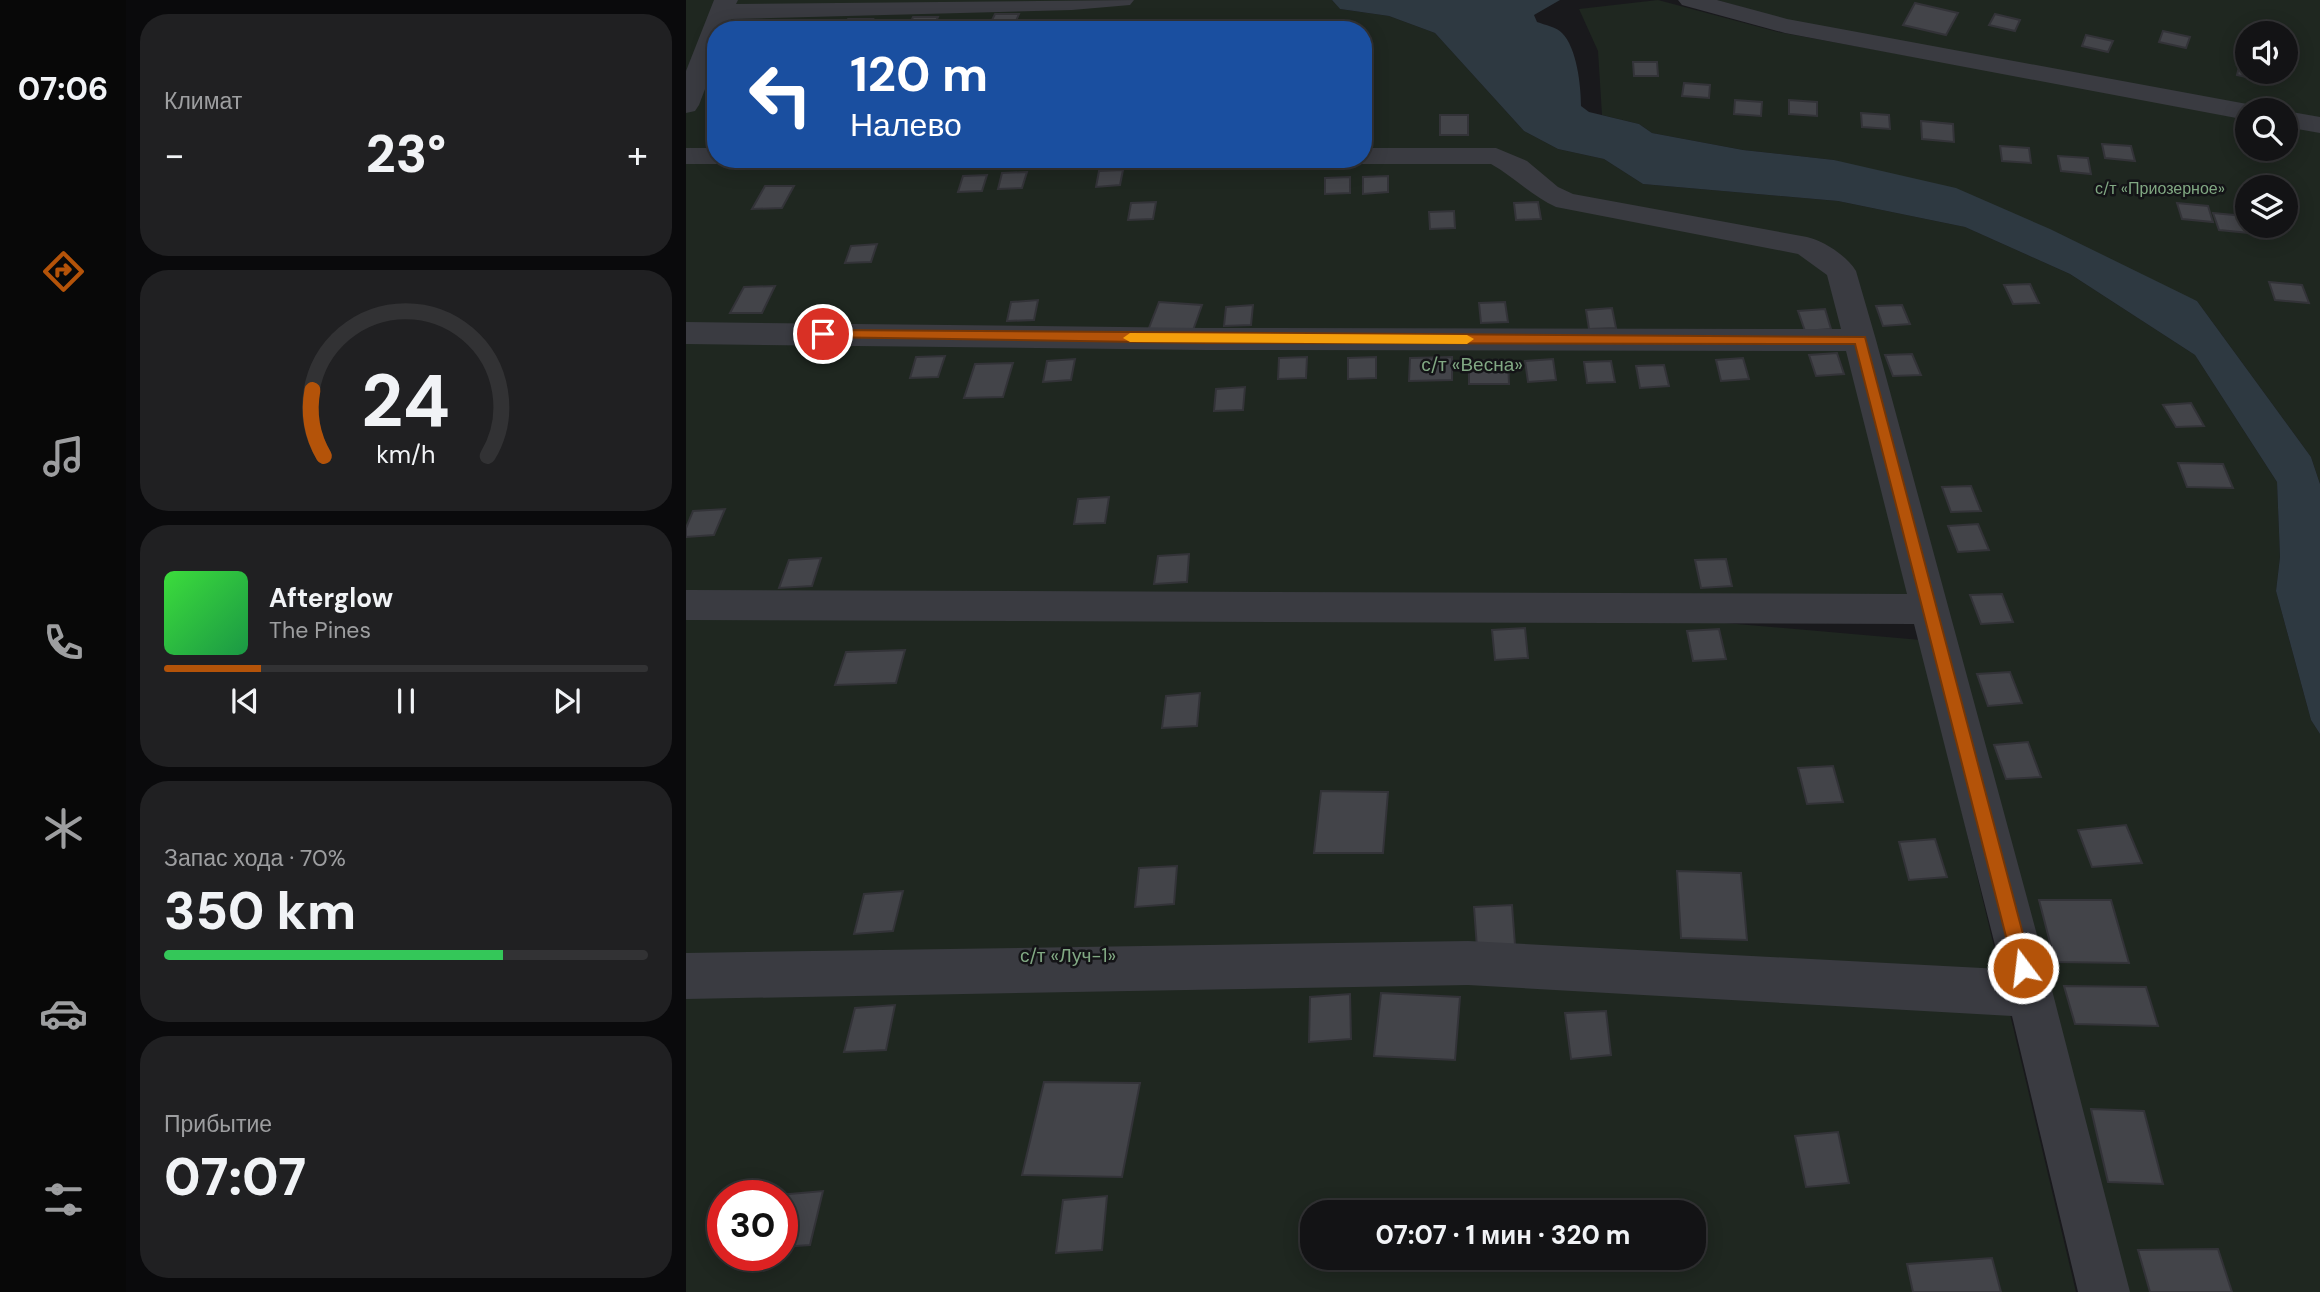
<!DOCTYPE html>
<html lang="ru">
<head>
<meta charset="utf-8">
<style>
  body { margin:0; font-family:"DM Sans",sans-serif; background:#202022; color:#f1f3f6; height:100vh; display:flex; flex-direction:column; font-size:26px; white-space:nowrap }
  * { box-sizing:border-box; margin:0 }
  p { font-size:23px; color:#9d9ea0 }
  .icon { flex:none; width:38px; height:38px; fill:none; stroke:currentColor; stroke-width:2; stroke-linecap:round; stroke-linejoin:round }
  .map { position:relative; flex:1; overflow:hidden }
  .sheet { display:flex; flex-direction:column; gap:14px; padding:14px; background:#0a0a0c; width:560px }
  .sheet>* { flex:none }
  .top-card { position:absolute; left:21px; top:21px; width:665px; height:147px; border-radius:28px; box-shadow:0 4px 18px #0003,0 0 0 2px #323234; background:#1a4fa0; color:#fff; overflow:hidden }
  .controls { position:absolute; left:1549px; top:21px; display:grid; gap:14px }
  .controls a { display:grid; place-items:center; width:63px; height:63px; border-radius:50%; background:#131315; box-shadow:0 4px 18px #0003,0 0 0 2px #323234; font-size:35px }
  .speed { position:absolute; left:21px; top:1180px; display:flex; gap:14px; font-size:35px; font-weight:700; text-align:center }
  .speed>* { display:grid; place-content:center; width:91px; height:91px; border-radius:50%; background:#131315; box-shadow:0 4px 18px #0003,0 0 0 2px #323234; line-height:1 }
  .speed .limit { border:10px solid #d22; background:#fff; color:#111 }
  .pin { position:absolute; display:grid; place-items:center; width:60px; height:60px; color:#fff; margin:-30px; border:4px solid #fff; border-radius:50%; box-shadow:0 2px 7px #0007 }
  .me { position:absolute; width:77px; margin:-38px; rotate:345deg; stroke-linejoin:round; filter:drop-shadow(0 0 5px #0008) }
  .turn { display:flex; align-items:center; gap:24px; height:147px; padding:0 28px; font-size:32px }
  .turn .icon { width:91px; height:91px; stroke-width:2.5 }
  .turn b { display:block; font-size:49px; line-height:60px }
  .big { font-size:52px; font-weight:800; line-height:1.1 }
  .sheet .widget { flex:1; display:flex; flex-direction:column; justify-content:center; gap:10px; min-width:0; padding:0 24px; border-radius:28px; background:#202022 }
  .sheet .dial { align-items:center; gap:0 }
  .dial svg { height:182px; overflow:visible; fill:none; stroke:#323234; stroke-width:7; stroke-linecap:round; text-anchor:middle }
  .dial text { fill:#f1f3f6; stroke:none }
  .song { display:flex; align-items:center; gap:21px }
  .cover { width:84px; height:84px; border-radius:10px; background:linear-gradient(135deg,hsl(120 70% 55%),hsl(140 70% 35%)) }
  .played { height:7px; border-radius:4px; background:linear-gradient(90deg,#b45309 20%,#323234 20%) }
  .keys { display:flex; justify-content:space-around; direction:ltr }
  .heat { display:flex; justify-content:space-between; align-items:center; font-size:38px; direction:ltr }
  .charge { height:10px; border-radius:5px; background:linear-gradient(90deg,#34c759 70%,#323234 0) }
  .trip { position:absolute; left:614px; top:1200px; width:406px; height:70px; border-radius:28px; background:#131315; box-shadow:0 4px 18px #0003,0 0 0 2px #323234; font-weight:800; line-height:70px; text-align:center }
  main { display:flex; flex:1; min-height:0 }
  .tab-bar { display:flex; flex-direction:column; width:126px; justify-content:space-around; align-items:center; background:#080808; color:#9d9ea0 }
  .tab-bar .icon { width:49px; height:49px }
  .tab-bar .on { color:#b45309 }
  .tab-bar b { font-size:32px; color:#f1f3f6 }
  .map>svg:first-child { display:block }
</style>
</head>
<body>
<main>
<nav class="tab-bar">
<b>07:06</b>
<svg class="icon on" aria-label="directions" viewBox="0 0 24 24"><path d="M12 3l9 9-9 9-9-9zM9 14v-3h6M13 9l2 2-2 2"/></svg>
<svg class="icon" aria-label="music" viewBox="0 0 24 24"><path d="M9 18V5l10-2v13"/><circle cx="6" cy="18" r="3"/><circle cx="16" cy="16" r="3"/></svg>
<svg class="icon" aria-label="phone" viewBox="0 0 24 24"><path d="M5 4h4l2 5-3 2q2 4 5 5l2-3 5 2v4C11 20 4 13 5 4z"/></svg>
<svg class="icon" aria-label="climate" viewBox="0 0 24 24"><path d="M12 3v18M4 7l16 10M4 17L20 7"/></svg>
<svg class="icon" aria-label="car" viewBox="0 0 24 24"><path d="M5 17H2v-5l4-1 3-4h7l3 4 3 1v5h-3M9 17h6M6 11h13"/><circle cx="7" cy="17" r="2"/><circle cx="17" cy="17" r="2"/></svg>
<svg class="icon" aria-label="filters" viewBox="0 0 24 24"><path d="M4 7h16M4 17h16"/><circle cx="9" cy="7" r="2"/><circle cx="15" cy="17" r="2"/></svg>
</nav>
<section class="sheet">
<div class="widget"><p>Климат</p>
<div class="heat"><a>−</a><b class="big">23°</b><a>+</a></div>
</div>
<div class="widget dial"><svg viewBox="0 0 100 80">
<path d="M14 69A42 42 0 1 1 86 69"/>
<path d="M14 69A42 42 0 0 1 9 40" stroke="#b45309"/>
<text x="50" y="56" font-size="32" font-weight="700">24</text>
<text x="50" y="72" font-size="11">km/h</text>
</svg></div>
<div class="widget">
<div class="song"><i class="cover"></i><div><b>Afterglow</b><p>The Pines</p></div></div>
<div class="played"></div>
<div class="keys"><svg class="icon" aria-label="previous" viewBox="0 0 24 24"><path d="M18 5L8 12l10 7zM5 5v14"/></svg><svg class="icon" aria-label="pause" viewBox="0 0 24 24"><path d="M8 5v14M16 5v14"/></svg><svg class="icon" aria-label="next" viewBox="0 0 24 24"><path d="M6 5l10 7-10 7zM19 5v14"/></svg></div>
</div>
<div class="widget"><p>Запас хода · 70%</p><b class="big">350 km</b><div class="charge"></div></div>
<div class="widget"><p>Прибытие</p><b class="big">07:07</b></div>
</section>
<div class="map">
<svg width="1634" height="1292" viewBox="0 0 1634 1292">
  <rect width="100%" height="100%" fill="#19191c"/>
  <!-- green -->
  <g fill="#1f2720" fill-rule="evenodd">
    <path d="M0,0H646L654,9L703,16L749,33L838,131L872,149L918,159L957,184L1152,201L1279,227L1384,274L1509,355L1591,482L1594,557L1590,591L1625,720L1634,734V1292H1437L1253,601L0,594ZM30,30H677V159H30Z"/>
    <path d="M972,0L1092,32L1561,117V149H1600V124L1634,130V484L1625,457L1511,301L1148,160L1057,150L966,133L953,124L916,115L912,51L893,9ZM1561,187H1600V226H1561Z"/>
    <path d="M1031,0H1634V118L1107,22ZM1561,33H1600V72H1561Z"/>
    <path d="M0,616L1028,622L1235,640L1390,1292H0ZM37,1195H96V1255H37ZM626,1213H1008V1258H626Z"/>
  </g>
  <!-- water -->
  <path fill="#2e3941" d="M646,0H874L848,15L851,22C859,25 871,27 876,33C891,48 895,86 895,106L903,112L953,124L966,133L1057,150L1148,160L1270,188L1364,229L1511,301L1625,457L1634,484V734L1625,720L1590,591L1594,557L1591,482L1509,355L1384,274L1279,227L1152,201L957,184L918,159L872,149L838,131L749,33L703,16L654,9Z"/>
  <!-- building -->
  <g fill="#434449" stroke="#333338" stroke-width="2">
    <path d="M1229,3L1272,13L1260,35L1217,25Z"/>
    <path d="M309,14H333L327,28H302Z"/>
    <path d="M1309,14L1334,20L1329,31L1303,25Z"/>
    <path d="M227,17H252L246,30H221Z"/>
    <path d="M162,19H187L181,30H156Z"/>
    <path d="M1477,31L1504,37L1500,48L1473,42Z"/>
    <path d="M1400,35L1427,41L1422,52L1396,46Z"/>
    <path d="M947,62H971L972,76H948Z"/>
    <path d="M1554,63L1561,65V72H1582L1579,81L1551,75Z"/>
    <path d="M998,83L1024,85L1023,98L996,96Z"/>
    <path d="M1049,100L1076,102L1075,116L1048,114Z"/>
    <path d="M1103,100L1131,102V116L1103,114Z"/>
    <path d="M1175,113L1203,115L1204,129L1176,127Z"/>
    <rect x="754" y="115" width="28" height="20"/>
    <path d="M1235,121L1267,124L1268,142L1236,139Z"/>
    <path d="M1416,144L1445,146L1449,161L1419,158Z"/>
    <path d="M1314,146L1343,148L1345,163L1316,161Z"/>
    <path d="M1372,156L1402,158L1405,174L1375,171Z"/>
    <path d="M437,170L434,185L410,187L413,171Z"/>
    <path d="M341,172L336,188L312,189L316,173Z"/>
    <path d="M301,175L296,191L272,192L277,176Z"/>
    <path d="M702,176V192L677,194V177Z"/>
    <path d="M664,177V193L639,194V178Z"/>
    <path d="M79,186H108L96,208L66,209Z"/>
    <path d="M470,202L467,219L442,220L445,203Z"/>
    <path d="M852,202L855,219L830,220L828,203Z"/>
    <path d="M1491,203L1522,206L1527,222L1496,219Z"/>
    <path d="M768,211L769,228L744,229L743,212Z"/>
    <path d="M1527,213L1559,216L1564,233L1533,230Z"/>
    <path d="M191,244L185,262L159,263L165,246Z"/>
    <path d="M1583,282L1616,285L1623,303L1589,300Z"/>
    <path d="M1344,284L1353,303L1327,304L1318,285Z"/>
    <path d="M89,286L76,313H44L58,287Z"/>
    <path d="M352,300L348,320L321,321L325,302Z"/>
    <path d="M473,302L516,305L505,336L461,333Z"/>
    <path d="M819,302L822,322L795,323L793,303Z"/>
    <path d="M567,305L565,325L538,326L540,307Z"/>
    <path d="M1216,305L1224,324L1197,326L1190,306Z"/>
    <path d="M926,308L930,328L903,329L900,310Z"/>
    <path d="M1139,309L1145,329L1119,331L1112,311Z"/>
    <path d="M1151,353L1158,374L1130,376L1123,355Z"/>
    <path d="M1226,354L1235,375L1207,376L1199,355Z"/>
    <path d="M259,356L252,377L224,378L230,357Z"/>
    <path d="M621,357L620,378L592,379L593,358Z"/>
    <path d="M690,357V378L662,379V358Z"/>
    <path d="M766,357V380L723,381L724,358Z"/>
    <path d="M1057,358L1063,379L1035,381L1030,360Z"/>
    <path d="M389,359L385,380L357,382L361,361Z"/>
    <path d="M867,359L870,380L842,382L839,361Z"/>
    <path d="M822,360L823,384H783V361Z"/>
    <path d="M925,361L929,382L901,383L898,362Z"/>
    <path d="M327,363L317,397L278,398L289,364Z"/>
    <path d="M978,365L983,386L954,388L950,366Z"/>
    <path d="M559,387L557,410L528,411L530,389Z"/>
    <path d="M1505,403L1518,426L1490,427L1477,405Z"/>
    <path d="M1492,463L1537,464L1547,488L1501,487Z"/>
    <path d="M1285,486L1295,511L1265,512L1256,487Z"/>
    <path d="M423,497L419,523L388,524L392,499Z"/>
    <path d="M39,509L28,535L0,537V528L7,511Z"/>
    <path d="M1292,524L1303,550L1272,552L1262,526Z"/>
    <path d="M503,554L501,582L468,584L472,556Z"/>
    <path d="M135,558L126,586L93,588L103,560Z"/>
    <path d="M1040,559L1046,586L1015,588L1009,560Z"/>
    <path d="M1316,594L1327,622L1295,624L1284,595Z"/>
    <path d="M839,628L842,658L809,660L806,630Z"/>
    <path d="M1033,629L1040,659L1007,661L1001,631Z"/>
    <path d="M219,650L210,683L149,685L160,652Z"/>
    <path d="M1324,672L1336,703L1302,706L1291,674Z"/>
    <path d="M514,693L511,726L476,728L480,696Z"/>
    <path d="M1342,742L1355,777L1320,779L1308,745Z"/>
    <path d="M1147,766L1157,802L1121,804L1112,768Z"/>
    <path d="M635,791L702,792L697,853H628Z"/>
    <path d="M1440,825L1456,863L1406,867L1392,830Z"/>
    <path d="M1249,839L1261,877L1223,880L1213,842Z"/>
    <path d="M491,866L488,904L449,907L453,868Z"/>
    <path d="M991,871L1055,873L1061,940L995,938Z"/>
    <path d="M217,891L207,931L168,934L178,894Z"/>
    <path d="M1353,900H1425L1443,963L1369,962Z"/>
    <path d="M826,905L829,945L791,948L788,907Z"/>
    <path d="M1378,986L1460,987L1472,1026L1389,1024Z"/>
    <path d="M695,993L774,997L769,1060L688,1056Z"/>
    <path d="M664,994L665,1039L623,1042L624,997Z"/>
    <path d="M209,1005L200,1050L158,1052L169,1008Z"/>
    <path d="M920,1011L925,1055L885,1059L879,1013Z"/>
    <path d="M358,1082L454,1083L436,1177L336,1175Z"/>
    <path d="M1405,1109L1458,1111L1477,1184L1422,1182Z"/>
    <path d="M1152,1132L1163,1183L1120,1187L1109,1136Z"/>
    <path d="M137,1191L124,1245L96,1247V1195H92Z"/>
    <path d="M421,1196L416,1250L370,1253L377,1200Z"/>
    <path d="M1532,1249L1546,1292H1464L1452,1250Z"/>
    <path d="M1306,1258L1315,1292H1227L1221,1264Z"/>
  </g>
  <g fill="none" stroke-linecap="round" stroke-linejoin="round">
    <!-- minor -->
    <g fill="#3a3b41" fill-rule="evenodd">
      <path d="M28,0H52L50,4L448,0L444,5L386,10L45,19L41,30H30V60L13,105L9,111L0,113V71Z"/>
      <path d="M992,0H1031L1101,19L1561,104L1570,106L1573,110H1561V120L1099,33L996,5Z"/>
      <path d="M1600,111L1634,117V133L1600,127Z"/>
      <path d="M0,148H30V159H42L30,164H0Z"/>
      <path d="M677,148H810L841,161L872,187L887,194L1121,237C1138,241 1161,256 1170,271L1190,340L1367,994L1444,1292H1392L1326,1016L782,985L0,999V953L782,941L1315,969L1228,624L0,620V590L1221,594L1160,351L519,350L0,344V322L519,328L1155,329L1141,275L1112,254L870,207C846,196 828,177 805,164H677L667,162L665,159H677Z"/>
    </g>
  </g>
  <!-- route -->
  <path fill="#b45309" stroke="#753606" stroke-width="2" d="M137,330L1179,337L1346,968L1344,975L1337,978L1330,975L1328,968L1169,344L519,343L132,337V331Z"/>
  <!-- slow -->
  <path fill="#f59e0b" d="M444,333L781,335L788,339L781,344L444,342L437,338Z"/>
  <g text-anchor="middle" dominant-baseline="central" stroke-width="5" stroke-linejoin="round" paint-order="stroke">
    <!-- far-park labels -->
    <g font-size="16" fill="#81a883" stroke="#141417">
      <text x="1474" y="188">с/т «Приозерное»</text>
    </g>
    <!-- park labels -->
    <g font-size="19" fill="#81a883" stroke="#141417">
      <text x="786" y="364">с/т «Весна»</text>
      <text x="382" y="955">с/т «Луч-1»</text>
    </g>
  </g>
</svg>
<div class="controls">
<a><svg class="icon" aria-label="sound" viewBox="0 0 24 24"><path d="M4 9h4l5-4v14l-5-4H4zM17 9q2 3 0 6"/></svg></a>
<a><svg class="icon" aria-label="search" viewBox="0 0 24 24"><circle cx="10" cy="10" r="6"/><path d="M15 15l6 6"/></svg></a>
<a><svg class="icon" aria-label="layers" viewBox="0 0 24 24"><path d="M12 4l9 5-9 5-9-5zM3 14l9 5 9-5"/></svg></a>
</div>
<div class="speed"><div class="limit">30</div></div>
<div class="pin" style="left:137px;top:334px;background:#d93025"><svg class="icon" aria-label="arrive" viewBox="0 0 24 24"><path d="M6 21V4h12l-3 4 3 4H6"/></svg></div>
<svg class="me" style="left:1337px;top:968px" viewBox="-20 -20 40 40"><circle r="17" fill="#b45309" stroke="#fff" stroke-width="3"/><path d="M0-11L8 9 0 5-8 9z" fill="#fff"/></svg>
<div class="trip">07:07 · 1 мин · 320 m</div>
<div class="top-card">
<div class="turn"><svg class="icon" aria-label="left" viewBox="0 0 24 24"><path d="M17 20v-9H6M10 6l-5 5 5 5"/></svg><div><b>120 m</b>Налево</div></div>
</div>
</div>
</main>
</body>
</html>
